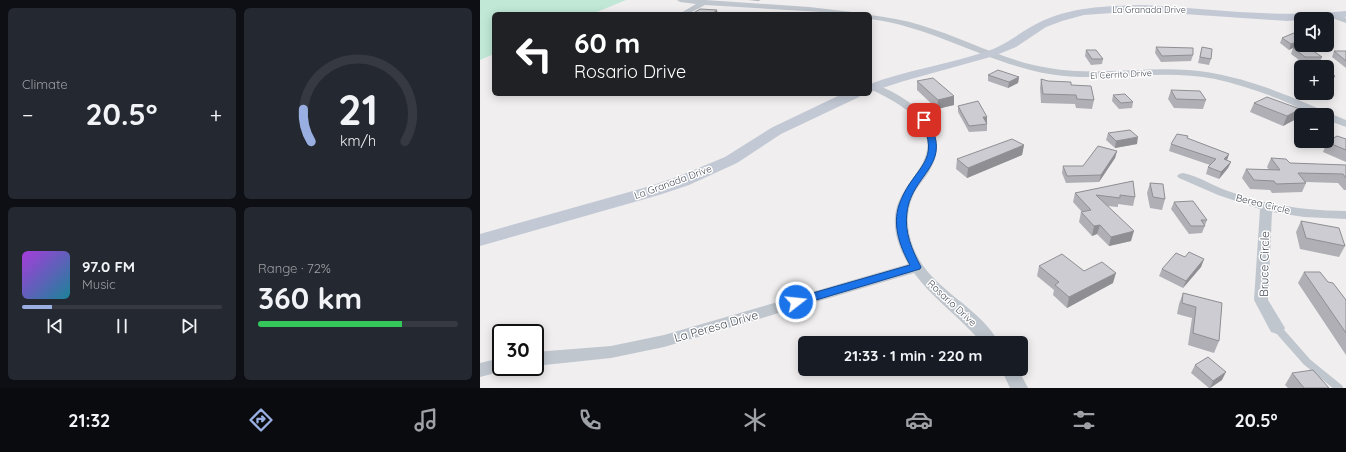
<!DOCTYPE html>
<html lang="en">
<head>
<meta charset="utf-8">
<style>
  body { margin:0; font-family:Quicksand,sans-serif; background:#242831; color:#f1f3f6; height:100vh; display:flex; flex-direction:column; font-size:15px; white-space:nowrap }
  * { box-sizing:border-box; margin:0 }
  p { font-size:13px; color:#9ea1a6 }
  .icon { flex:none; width:22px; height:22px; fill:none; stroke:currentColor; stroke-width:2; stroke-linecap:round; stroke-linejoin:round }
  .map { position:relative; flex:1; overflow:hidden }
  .sheet { display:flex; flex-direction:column; gap:8px; padding:8px; background:#0d0f14; width:480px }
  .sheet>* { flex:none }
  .hud { position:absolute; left:12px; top:12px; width:380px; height:84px; border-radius:6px; box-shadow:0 2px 10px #0003; background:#202124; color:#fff; overflow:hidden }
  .fabs { position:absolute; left:814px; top:12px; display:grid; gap:8px }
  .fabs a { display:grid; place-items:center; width:40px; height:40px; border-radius:6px; background:#171b24; box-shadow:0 2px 10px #0003; font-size:20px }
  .speed { position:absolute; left:12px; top:324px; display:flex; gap:8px; font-size:20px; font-weight:700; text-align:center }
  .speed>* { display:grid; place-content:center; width:52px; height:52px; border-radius:50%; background:#171b24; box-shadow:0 2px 10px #0003; line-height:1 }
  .speed .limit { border:2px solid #111; border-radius:6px; background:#fff; color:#111 }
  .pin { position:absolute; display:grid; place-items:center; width:34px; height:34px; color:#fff; margin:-17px; border-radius:8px; box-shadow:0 2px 6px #0006 }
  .me { position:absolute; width:44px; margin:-22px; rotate:74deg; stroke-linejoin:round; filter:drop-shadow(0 0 3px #0008) }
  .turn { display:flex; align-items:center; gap:14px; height:84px; padding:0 16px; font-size:18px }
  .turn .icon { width:52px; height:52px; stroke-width:2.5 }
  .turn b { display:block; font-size:28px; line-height:34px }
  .big { font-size:30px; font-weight:700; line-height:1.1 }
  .sheet .tile { flex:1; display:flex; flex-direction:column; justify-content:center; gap:6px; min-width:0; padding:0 14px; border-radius:6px; background:#242831 }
  .sheet .dial { align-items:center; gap:0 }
  .dial svg { height:104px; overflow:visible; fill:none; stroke:#363941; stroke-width:7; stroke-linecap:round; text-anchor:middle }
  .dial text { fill:#f1f3f6; stroke:none }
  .song { display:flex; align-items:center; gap:12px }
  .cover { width:48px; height:48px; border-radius:6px; background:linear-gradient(135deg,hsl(280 70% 55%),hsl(190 70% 35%)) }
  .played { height:4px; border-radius:2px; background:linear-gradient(90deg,#9aafe1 15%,#363941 15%) }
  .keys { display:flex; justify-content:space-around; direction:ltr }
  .heat { display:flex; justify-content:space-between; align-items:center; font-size:22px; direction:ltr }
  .charge { height:6px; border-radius:3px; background:linear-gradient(90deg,#34c759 72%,#363941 0) }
  .sheet .tiles { flex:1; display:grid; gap:8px; grid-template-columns:repeat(2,1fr) }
  .trip { position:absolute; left:318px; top:336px; width:230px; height:40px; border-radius:6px; background:#171b24; box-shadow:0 2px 10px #0003; font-weight:700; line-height:40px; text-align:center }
  .menu { display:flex; height:64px; justify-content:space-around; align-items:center; background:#090b0e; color:#9ea1a6 }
  .menu .icon { width:28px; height:28px }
  .menu .on { color:#9aafe1 }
  .menu b { font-size:18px; color:#f1f3f6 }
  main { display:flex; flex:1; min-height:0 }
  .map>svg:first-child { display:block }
</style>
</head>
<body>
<main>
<section class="sheet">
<div class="tiles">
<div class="tile"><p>Climate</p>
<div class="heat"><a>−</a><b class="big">20.5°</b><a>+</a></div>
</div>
<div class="tile dial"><svg viewBox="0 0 100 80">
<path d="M14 69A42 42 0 1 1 86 69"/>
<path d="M14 69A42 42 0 0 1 8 44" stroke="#9aafe1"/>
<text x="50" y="56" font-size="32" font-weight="700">21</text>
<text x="50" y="72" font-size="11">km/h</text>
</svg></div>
<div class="tile">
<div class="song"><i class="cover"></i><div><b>97.0 FM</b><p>Music</p></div></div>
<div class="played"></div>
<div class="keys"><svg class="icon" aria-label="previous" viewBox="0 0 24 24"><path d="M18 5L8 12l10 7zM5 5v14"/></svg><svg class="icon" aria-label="pause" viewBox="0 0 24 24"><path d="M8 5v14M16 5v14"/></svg><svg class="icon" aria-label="next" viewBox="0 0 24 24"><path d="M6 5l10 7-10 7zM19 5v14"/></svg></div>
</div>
<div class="tile"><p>Range · 72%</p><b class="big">360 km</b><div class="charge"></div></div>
</div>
</section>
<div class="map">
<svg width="866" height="388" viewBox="0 0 866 388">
  <rect width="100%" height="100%" fill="#f0eeee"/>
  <!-- green -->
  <path fill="#c1e8d6" d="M0,0H146L112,14H14V54L0,60Z"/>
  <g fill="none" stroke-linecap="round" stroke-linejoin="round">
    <!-- lane -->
    <path stroke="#c0c6ce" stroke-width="8" d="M797,328L827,362L859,388"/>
    <!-- street -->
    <g fill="#c0c6ce" fill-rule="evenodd">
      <path d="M197,0H225L329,7L372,12L376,14L225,5L208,14H199L216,4L200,2Z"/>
      <path d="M852,14H858L866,18V23L852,18Z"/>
      <path d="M390,15C407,17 424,20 440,25C484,38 524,61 569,68C615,76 662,67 708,70C764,74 816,99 866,120V127L847,120V115C830,115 814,105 799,99C778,91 757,84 735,79C680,68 624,83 569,74C506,63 454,27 390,19Z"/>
      <path d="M393,84C408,88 426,99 438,109C456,126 463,146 451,168C446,178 437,186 433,196C425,214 427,232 434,249C449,289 500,306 519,343H502C481,318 453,299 434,273L184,347L131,358L55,366V352L131,346L184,335L428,264C418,246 411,227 417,206C422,191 431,182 439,169C466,128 422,104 390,89V85Z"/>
      <path d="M703,173C719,176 733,186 748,191C787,205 825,211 866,211V219L824,217L792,212L788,300L805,328L803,332L797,334L791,332L774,300L780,209L738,195L699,178L697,176L699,174Z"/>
      <path d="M21,358V367H28L27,370L0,377V363Z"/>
      <path d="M521,369H538L548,388H530Z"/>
    </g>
    <!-- secondary -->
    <g fill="#c2c8d4" fill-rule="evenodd">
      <path d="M660,5C730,8 796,19 866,11V17L807,21L660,11L604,15L582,21L566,27L536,47L514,56L424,81L390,92V84C428,70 469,64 508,51C529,43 540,32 558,23C590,7 625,6 660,5Z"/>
      <path d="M362,94H381L379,97L301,134L257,163L209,185L179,195L0,246V234L167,187L197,177L245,157L291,128Z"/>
    </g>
  </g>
  <!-- wall -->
  <g fill="#afafb5">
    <path d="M268,0H280L279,1Z"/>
    <path d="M821,30L809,50L800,43L802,38Z"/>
    <path d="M676,47L713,55L711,61L681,62L675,53Z"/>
    <path d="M722,47L731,59L729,65L718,63Z"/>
    <path d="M813,48L842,57L840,62L823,63L811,54Z"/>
    <path d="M606,50L623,59L622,64L611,65L605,56Z"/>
    <path d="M854,51H866V68L852,57Z"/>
    <path d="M821,70V84L817,82Z"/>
    <path d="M508,75L539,77L538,83L528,88L508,81Z"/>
    <path d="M561,79L568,81L591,85L614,100L612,109L596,108L595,104L561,103L560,88Z"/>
    <path d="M437,81L474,105L457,109L437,90Z"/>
    <path d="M691,90L726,100L723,109L694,108L688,99Z"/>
    <path d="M633,95L653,102L652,108L639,109L632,101Z"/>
    <path d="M774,103L816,119L803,126L770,112Z"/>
    <path d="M478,106L507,117V131L489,132L478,112Z"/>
    <path d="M628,133L657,144L635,148L626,140Z"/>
    <path d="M707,139L749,154L747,160L751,162L748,168L739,179L726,174L728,167L730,165L689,151L691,144Z"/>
    <path d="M866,139V162L843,152L847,142Z"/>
    <path d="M544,145L542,155L487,178L476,169L477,159Z"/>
    <path d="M637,151L635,158L619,182L586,183L582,173L583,166H603Z"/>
    <path d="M791,158L810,163L866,165V190H864L858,183L826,182V183L822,192L792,193L790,190L770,189L762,178L766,169L789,170L787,167Z"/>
    <path d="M653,181L655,197L653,206L638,204V207L627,206L651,241L629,246L617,234L612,236L599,222L601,212H602L593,202L595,193Z"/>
    <path d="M670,183L685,199L682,210L670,208L667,193Z"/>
    <path d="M694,202L727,220L722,233L709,234L691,209Z"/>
    <path d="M821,221L865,246L859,257L820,249L816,232Z"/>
    <path d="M705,257L724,259L721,267L703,288L679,276L682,269Z"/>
    <path d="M559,266L604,271L633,283L587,308L573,295L574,290L557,276Z"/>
    <path d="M824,272L848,282L866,300V355L818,283Z"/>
    <path d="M703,293L742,303L739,341L734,353L708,345L712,318L697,314L699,304Z"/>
    <path d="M715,365L742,380L730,388H729L711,373Z"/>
    <path d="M812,373L849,388H808L805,385Z"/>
  </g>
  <!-- shaded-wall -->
  <g fill="#8f8f93">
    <path d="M237,10L238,14H232Z"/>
    <path d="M821,40V44L809,50L811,44Z"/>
    <path d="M855,76L851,85L847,87V79Z"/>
    <path d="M539,77L538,83L528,88L529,82Z"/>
    <path d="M474,96V105L457,109L458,100Z"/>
    <path d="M820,109L816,119L803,126L807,116Z"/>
    <path d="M503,117H507V123Z"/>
    <path d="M658,137L657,144L635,148L636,141Z"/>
    <path d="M544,145L542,155L487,178L488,168Z"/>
    <path d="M637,151L635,158L619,182L621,175Z"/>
    <path d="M749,154L747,160L744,159Z"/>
    <path d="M751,162L748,168L739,179L741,172Z"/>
    <path d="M620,225L617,234L612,236L614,226Z"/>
    <path d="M654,231L651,241L629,246L631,237Z"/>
    <path d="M724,259L721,267L703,288L706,281Z"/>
    <path d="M636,273L633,283L587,308L589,297Z"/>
    <path d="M746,372L742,380L730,388L733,381Z"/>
  </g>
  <!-- building -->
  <g fill="#ccccd2" stroke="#8f8f93">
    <path d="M220,9L237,10L232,14H212Z"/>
    <path d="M821,30V40L811,44L802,38Z"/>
    <path d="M676,47L713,48V55L682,56Z"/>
    <path d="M722,47L732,49L731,59L720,57Z"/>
    <path d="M813,48H829L842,57H825Z"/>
    <path d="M606,50H616L623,59H612Z"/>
    <path d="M854,51H866V61Z"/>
    <path d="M518,70L539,77L529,82L508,75Z"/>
    <path d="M847,74L855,76L847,79Z"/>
    <path d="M453,78L474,96L458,100L437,81Z"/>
    <path d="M561,79L568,81L591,82V85L611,86L614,100L597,99L596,95L563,94Z"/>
    <path d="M691,90L720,91L726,100L696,99Z"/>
    <path d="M645,94L653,102L641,103L633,95Z"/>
    <path d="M787,97L820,109L807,116L774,103Z"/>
    <path d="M498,101L507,117H503L507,124L489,126L478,106Z"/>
    <path d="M650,130L658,137L636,141L628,133Z"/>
    <path d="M697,134L708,136L707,138L749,154L744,159L751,162L741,172L728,167L736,159L691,144Z"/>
    <path d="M857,136L866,139V150L847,142Z"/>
    <path d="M532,139L544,145L488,168L477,159Z"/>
    <path d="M618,146L637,151L621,175L587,176L583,166H603Z"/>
    <path d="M791,158L806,159L810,163L866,165V178L863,174L818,173L826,183L796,184L794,181L774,180L766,169L800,170Z"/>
    <path d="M653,181L655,197L640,195V198L616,195L654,231L631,237L620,225L614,226L601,212L611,210L595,193Z"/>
    <path d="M670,183L683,184L685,199L673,197Z"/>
    <path d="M713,201L727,220H721L725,226H711L694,202Z"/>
    <path d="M821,221L859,228L865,246L826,238Z"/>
    <path d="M709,252L724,259L706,281L682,269L696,253L705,257Z"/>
    <path d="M582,254L604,271L622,262L636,273L589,297L575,285L579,282L559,266Z"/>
    <path d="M824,272H840L848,282L853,283L866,300V333Z"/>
    <path d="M703,293L742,303L739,341L713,333L716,307L702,303Z"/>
    <path d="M728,357L746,372L733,381L715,365Z"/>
    <path d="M833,370L849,388H824L812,373Z"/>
  </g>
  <!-- route -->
  <path fill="#1a73e8" stroke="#114b97" d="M444,117L446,118C476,164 432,173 427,212C424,232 432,250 441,267L440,269L316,306L312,305L311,302L312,299L430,265C419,245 411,222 421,200C434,167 463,161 440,120Z"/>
  <g text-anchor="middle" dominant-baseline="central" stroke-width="3" stroke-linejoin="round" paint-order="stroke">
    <!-- far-street labels -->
    <g font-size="9" fill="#484e58" stroke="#fff">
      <text x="669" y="9">La Granada Drive</text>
      <text transform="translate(641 74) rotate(-3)">El Cerrito Drive</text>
    </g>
    <!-- street labels -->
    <g font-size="10" fill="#484e58" stroke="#fff">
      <text transform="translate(193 182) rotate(-20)">La Granada Drive</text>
      <text transform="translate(783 204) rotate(14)">Berea Circle</text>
      <text transform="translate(472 303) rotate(43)">Rosario Drive</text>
    </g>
    <!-- near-street labels -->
    <g font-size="12" fill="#484e58" stroke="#fff">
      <text transform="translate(784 264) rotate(-89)">Bruce Circle</text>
      <text transform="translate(236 326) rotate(-16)">La Peresa Drive</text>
    </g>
  </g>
</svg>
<div class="fabs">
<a><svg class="icon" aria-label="sound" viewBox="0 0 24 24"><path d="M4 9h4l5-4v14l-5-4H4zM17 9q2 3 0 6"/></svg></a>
<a>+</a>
<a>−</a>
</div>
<div class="speed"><div class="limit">30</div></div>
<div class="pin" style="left:444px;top:120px;background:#d93025"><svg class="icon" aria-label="arrive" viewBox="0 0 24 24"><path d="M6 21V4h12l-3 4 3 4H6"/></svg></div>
<svg class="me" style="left:316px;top:302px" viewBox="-20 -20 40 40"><circle r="17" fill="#1a73e8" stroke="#fff" stroke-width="3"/><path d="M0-11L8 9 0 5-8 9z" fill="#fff"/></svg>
<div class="trip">21:33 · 1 min · 220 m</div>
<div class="hud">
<div class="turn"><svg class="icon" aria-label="left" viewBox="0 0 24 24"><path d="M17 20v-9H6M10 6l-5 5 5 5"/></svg><div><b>60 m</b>Rosario Drive</div></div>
</div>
</div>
</main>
<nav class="menu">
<b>21:32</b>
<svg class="icon on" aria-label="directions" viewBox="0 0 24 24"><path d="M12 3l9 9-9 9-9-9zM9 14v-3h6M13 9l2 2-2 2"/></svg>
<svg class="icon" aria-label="music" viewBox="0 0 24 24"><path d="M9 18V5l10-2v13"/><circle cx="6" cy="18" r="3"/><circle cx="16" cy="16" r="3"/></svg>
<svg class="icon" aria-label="phone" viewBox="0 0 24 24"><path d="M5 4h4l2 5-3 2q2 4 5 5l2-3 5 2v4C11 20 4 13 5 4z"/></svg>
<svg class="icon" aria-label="climate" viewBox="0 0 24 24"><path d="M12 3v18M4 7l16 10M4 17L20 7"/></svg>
<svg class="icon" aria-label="car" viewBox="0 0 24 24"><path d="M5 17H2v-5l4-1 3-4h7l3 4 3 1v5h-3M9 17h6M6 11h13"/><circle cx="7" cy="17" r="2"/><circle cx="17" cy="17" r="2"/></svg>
<svg class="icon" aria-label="filters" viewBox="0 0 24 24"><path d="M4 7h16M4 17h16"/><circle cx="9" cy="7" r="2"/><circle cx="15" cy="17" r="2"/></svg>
<b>20.5°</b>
</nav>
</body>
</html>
